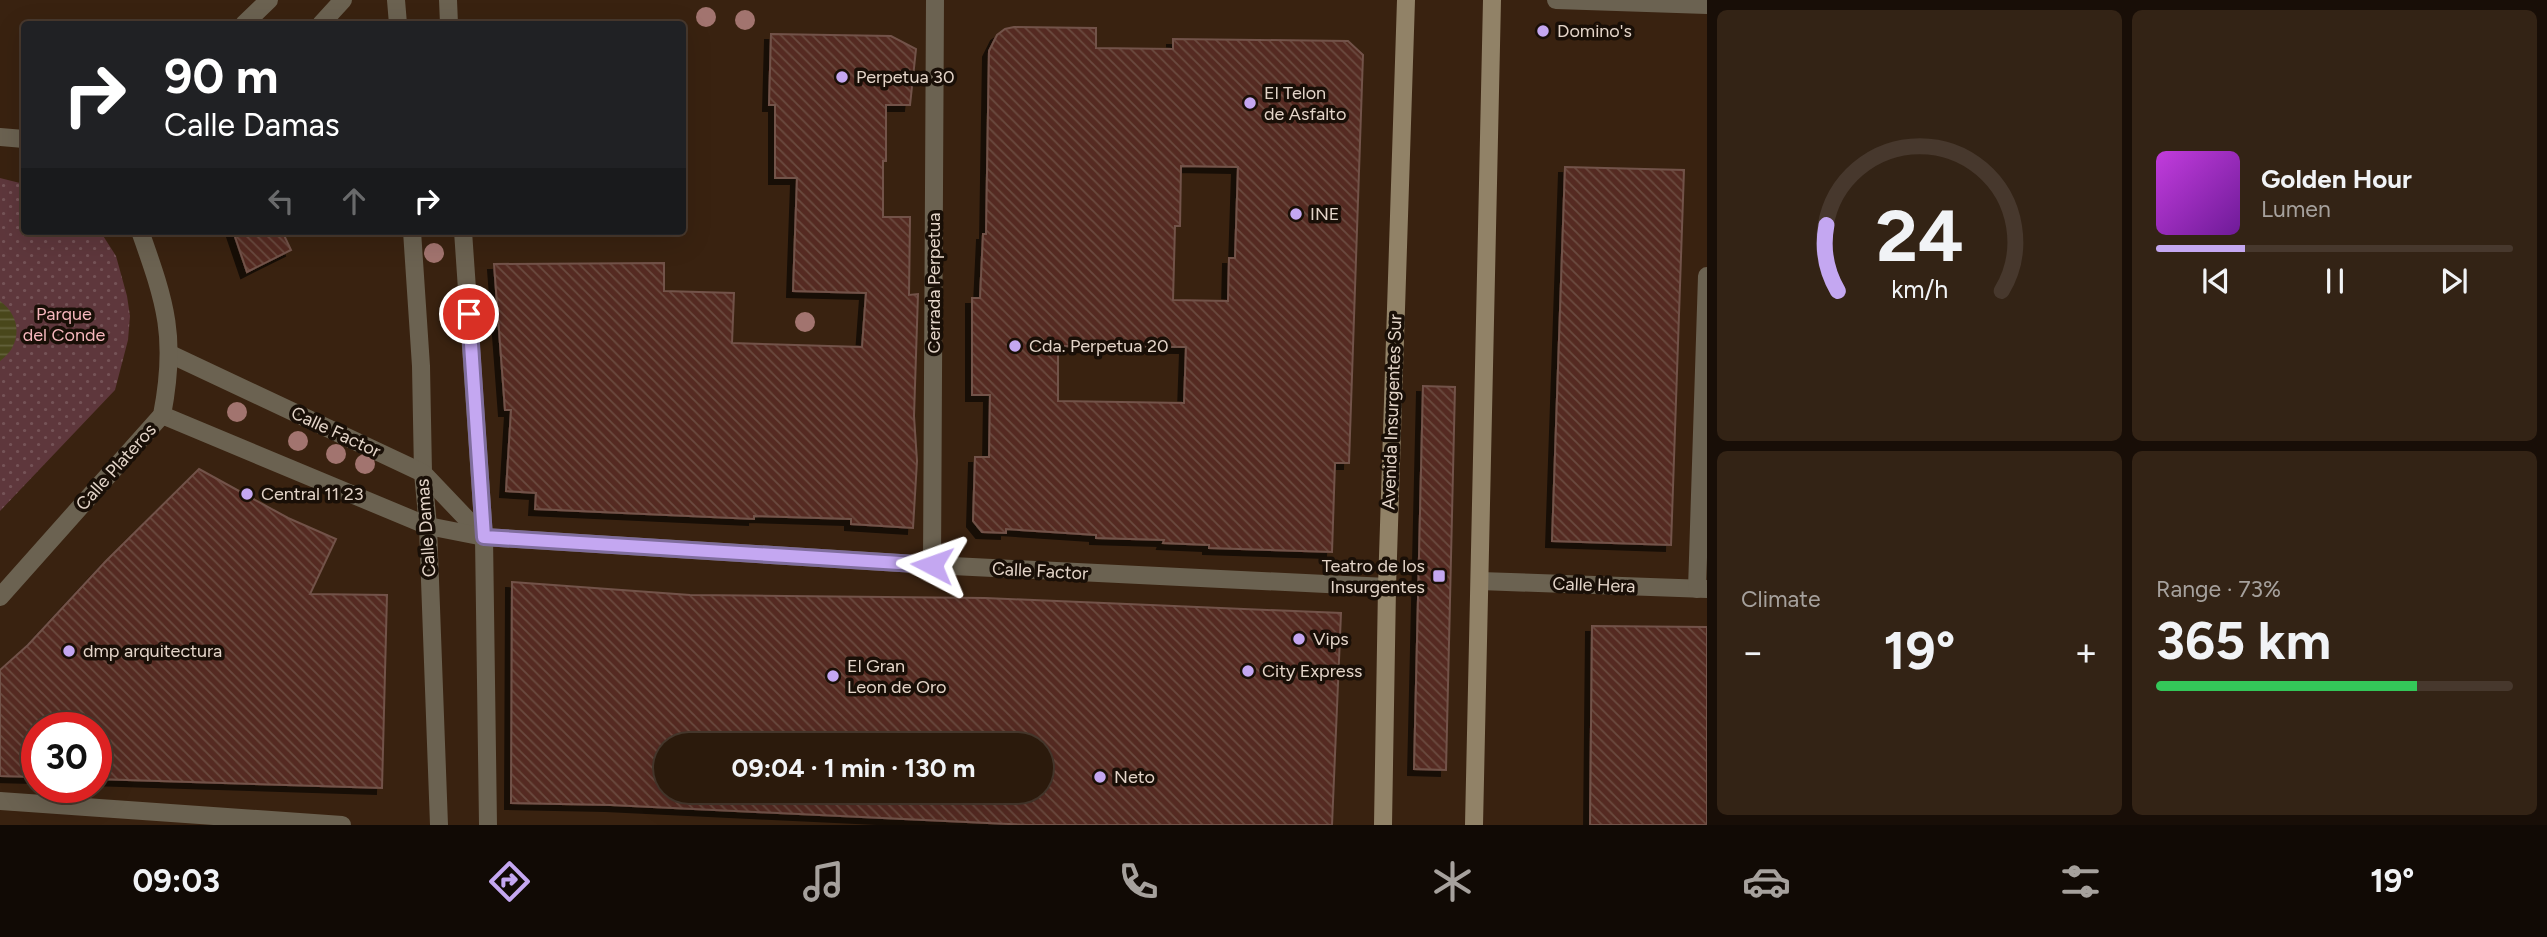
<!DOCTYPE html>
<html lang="en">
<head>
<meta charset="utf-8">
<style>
  body { margin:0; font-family:Figtree,sans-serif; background:#332315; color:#f1f3f6; height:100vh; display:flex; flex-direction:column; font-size:26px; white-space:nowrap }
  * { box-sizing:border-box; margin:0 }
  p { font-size:23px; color:#a6a19d }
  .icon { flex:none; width:38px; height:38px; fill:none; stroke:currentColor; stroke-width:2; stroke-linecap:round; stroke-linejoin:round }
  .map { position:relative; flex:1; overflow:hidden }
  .drawer { display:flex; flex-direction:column; gap:10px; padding:10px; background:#180e07; width:840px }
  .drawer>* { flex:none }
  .banner { position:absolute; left:21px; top:21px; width:665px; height:214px; border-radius:7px; box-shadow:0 7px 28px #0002,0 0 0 2px #47382d; background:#202124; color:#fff; overflow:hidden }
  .speed { position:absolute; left:21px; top:712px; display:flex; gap:14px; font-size:35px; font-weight:700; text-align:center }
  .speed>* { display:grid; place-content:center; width:91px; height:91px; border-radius:50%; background:#2b1a0c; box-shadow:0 7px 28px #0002,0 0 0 2px #47382d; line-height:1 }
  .speed .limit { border:10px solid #d22; background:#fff; color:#111 }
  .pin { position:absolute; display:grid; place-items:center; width:60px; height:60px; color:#fff; margin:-30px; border:4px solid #fff; border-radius:50%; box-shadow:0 2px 7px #0007 }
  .me { position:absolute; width:77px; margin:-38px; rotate:274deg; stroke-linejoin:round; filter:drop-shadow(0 0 5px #0008) }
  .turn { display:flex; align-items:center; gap:24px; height:147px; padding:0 28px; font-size:32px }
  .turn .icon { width:91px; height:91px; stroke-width:2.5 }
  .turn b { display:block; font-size:49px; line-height:60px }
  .lanes { display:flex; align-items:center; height:66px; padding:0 28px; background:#0003; justify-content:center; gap:35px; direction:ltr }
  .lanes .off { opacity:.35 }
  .big { font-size:52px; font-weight:700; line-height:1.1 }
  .drawer .tile { flex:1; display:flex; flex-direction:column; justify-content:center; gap:10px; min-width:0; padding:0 24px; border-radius:10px; background:#332315 }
  .drawer .dial { align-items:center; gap:0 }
  .dial svg { height:182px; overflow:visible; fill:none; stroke:#47382d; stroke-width:7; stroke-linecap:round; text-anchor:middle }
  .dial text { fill:#f1f3f6; stroke:none }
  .song { display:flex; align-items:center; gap:21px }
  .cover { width:84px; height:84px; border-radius:10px; background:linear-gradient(135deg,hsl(290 70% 55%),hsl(280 70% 35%)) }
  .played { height:7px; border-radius:4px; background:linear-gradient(90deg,#c4a7f1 25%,#47382d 25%) }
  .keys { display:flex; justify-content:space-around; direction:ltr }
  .heat { display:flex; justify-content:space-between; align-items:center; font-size:38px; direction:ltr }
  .charge { height:10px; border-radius:5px; background:linear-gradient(90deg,#34c759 73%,#47382d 0) }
  .drawer .tiles { flex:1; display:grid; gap:10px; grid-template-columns:repeat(2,1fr) }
  .trip { position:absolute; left:654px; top:733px; width:399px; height:70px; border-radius:35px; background:#2b1a0c; box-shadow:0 7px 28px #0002,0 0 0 2px #47382d; font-weight:700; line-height:70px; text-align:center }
  .menu { display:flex; height:112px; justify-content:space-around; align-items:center; background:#110a05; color:#a6a19d }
  .menu .icon { width:49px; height:49px }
  .menu .selected { color:#c4a7f1 }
  .menu b { font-size:32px; color:#f1f3f6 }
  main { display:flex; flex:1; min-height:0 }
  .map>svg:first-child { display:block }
</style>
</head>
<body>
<main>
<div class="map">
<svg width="1707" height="825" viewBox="0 0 1707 825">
  <defs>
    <pattern id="park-dots" width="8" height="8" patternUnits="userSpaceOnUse" patternTransform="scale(1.75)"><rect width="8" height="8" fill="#5e373c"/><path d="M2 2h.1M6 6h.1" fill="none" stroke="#755357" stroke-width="1.8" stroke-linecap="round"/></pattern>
    <pattern id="water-rules" width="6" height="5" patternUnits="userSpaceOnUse" patternTransform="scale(1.75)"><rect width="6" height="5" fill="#49471b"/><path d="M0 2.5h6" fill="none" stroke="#63613b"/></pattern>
    <pattern id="building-back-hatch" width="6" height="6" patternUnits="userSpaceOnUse" patternTransform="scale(1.75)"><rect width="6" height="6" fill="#542c21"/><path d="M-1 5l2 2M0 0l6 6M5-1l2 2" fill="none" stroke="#6c4a40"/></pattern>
    <filter id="shadow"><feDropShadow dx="-6" dy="6" stdDeviation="0" flood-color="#0009"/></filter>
  </defs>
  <rect width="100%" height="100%" fill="#392210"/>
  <!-- park -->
  <path fill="url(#park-dots)" d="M0,178L24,184V231H100L116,256L127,296L130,316L128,340L115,390L0,511Z"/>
  <!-- water -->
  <path fill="url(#water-rules)" d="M0,301C22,317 22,345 0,361Z"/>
  <!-- building -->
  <g fill="url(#building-back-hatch)" stroke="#725249" stroke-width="2" fill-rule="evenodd" filter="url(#shadow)">
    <path d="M1014,27L1096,28V48L1173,49V39L1348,41L1363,55L1349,463H1335L1332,552L1209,548V545L1163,543L1164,540L1096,538V535L1006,529V533L982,532L973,521L975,457H989L990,395H972V298H980L983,234H986L989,51L997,35L1005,29ZM1181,166L1238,167L1235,258H1229L1228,301L1173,300L1175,226H1180ZM1058,346L1186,347L1184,403L1058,401Z"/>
    <path d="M771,34L891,36L916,49L910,105H886V161H883V217H910L909,295L918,294L914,416L917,461L913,528L851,524V519L754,516V519L535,509L536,493L506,491L511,410H505L494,264L664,263V291L734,293L732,343L862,347L866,293L793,291L797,178H775V105H769Z"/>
    <path d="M1565,167L1684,170L1671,545L1552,541Z"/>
    <path d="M233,231H282L291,250L247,272Z"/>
    <path d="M1423,386L1455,387L1446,770L1414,769Z"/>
    <path d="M199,469L288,518L336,539L310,594L387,595L382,788L96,779V728H37V777L0,776V670L28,645L106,561Z"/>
    <path d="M512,582L690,595L985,598L1341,613L1332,825H1029L611,805L511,803ZM667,746H1041V791H667Z"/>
    <path d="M1592,626L1707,627V825H1590Z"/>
  </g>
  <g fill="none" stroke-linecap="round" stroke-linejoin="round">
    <!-- minor -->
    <g stroke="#6b6251" stroke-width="18">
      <path d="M396,0L398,24"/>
      <path d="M448,0L449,24"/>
      <path d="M1556,0L1707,5"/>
      <path d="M244,24L269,0"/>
      <path d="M321,24L343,0"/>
      <path d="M412,231L421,366L423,473L428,526L439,825"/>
      <path d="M463,231L484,537L488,825"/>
      <path d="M170,354L423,473L484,537"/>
      <path d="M162,415L428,526L484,537L932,565L1387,587"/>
      <path d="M932,565L935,0"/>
      <path d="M1480,581L1707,589"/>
      <path d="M1697,589L1707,276"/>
      <path d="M0,801L342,825"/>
    </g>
    <!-- tertiary -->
    <g stroke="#6b6251" stroke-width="18">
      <path d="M0,137L24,139"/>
      <path d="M0,597L162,415C177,338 166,304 140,231"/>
    </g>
    <!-- secondary -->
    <g stroke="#918267" stroke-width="18">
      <path d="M1383,825L1387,587L1406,0"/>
      <path d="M1474,825L1492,0"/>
    </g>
  </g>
  <!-- trees -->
  <g fill="#a2746f">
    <circle cx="706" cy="17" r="10"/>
    <circle cx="745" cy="20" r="10"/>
    <circle cx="434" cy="253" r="10"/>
    <circle cx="805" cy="322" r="10"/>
    <circle cx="237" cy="412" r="10"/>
    <circle cx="298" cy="441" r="10"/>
    <circle cx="336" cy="454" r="10"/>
    <circle cx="365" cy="464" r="10"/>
  </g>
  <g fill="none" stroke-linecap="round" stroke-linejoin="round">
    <defs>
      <path id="route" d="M469,314L484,537L932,565"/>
    </defs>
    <!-- route casing -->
    <use href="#route" stroke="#7f6d9d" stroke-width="18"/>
    <!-- route -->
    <use href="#route" stroke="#c4a7f1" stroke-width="12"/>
  </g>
  <!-- markers -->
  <g fill="#c4a7f1" stroke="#190f07" stroke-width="2.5">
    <circle cx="1543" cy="31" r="7"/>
    <circle cx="842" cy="77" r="7"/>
    <circle cx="1250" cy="103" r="7"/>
    <circle cx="1296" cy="214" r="7"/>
    <circle cx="1015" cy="346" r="7"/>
    <circle cx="247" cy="494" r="7"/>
    <rect x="1432" y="569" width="14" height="14" rx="3.5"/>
    <circle cx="1299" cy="639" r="7"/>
    <circle cx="69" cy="651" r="7"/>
    <circle cx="1248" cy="671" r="7"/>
    <circle cx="833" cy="676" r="7"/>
    <circle cx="1100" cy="777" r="7"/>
  </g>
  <g text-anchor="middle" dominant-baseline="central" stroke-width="7" stroke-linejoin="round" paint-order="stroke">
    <!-- poi labels -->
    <g font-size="18" fill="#e4d5c9" stroke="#190f07" text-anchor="start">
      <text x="1557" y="31">Domino's</text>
      <text x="856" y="77">Perpetua 30</text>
      <text x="1264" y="93">El Telon<tspan x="1264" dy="21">de Asfalto</tspan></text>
      <text x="1310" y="214">INE</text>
      <text x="1029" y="346">Cda. Perpetua 20</text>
      <text x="261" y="494">Central 11 23</text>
      <text x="1425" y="566" text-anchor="end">Teatro de los<tspan x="1425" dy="21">Insurgentes</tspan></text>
      <text x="1313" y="639">Vips</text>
      <text x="83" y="651">dmp arquitectura</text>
      <text x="847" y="666">El Gran<tspan x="847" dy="21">Leon de Oro</tspan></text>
      <text x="1262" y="671">City Express</text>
      <text x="1114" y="777">Neto</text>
    </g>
    <!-- street labels -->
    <g font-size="18" fill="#e4d5c9" stroke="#190f07">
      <text transform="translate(934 283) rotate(-90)">Cerrada Perpetua</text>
      <text transform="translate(1392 412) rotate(-88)">Avenida Insurgentes Sur</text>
      <text transform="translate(336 432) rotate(25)">Calle Factor</text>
      <text transform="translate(116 467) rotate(-48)">Calle Plateros</text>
      <text transform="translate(426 528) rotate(-94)">Calle Damas</text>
      <text transform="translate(1040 571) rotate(3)">Calle Factor</text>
      <text transform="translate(1594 585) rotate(2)">Calle Hera</text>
    </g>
    <!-- park labels -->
    <g font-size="18" fill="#f7b7bd" stroke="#190f07">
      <text x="64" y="314">Parque<tspan x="64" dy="21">del Conde</tspan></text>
    </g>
  </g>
</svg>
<div class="speed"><div class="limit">30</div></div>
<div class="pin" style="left:469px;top:314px;background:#d93025"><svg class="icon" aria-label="arrive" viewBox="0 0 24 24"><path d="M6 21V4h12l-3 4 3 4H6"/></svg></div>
<svg class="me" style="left:932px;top:565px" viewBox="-20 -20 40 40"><path d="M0-17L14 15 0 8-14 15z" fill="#c4a7f1" stroke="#fff" stroke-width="4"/></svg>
<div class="trip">09:04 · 1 min · 130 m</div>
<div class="banner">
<div class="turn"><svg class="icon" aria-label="right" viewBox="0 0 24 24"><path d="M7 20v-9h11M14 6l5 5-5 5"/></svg><div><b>90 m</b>Calle Damas</div></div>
<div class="lanes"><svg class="icon off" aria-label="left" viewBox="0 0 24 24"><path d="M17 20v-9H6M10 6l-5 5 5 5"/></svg><svg class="icon off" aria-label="ahead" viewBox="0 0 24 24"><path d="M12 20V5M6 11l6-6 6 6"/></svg><svg class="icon" aria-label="right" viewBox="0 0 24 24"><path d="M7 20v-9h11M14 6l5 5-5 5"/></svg></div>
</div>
</div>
<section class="drawer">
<div class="tiles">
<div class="tile dial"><svg viewBox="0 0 100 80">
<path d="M14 69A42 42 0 1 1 86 69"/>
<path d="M14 69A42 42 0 0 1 9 40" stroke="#c4a7f1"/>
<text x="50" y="56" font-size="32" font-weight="700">24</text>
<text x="50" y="72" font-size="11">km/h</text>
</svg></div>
<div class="tile">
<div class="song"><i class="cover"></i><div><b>Golden Hour</b><p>Lumen</p></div></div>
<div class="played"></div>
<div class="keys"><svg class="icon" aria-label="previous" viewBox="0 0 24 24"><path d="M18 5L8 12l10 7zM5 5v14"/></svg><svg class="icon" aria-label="pause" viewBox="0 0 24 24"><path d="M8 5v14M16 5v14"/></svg><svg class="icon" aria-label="next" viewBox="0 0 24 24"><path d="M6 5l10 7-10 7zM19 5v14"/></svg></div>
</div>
<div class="tile"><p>Climate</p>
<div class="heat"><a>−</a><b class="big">19°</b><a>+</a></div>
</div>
<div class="tile"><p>Range · 73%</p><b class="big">365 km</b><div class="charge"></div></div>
</div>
</section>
</main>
<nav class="menu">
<b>09:03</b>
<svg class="icon selected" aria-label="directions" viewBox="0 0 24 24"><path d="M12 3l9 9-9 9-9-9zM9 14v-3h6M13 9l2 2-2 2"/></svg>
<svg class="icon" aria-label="music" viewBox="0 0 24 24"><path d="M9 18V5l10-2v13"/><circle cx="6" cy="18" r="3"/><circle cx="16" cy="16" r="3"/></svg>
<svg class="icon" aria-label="phone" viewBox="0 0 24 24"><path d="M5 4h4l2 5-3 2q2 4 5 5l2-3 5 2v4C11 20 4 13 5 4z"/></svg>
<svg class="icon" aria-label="climate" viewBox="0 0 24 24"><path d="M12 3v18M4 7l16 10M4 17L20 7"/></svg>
<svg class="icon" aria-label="car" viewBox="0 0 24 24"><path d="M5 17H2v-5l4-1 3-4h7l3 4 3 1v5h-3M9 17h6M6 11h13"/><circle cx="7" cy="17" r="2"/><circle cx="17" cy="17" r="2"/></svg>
<svg class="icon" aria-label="filters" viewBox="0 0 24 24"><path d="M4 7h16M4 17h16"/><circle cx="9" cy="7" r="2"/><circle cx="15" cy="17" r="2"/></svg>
<b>19°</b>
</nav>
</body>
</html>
